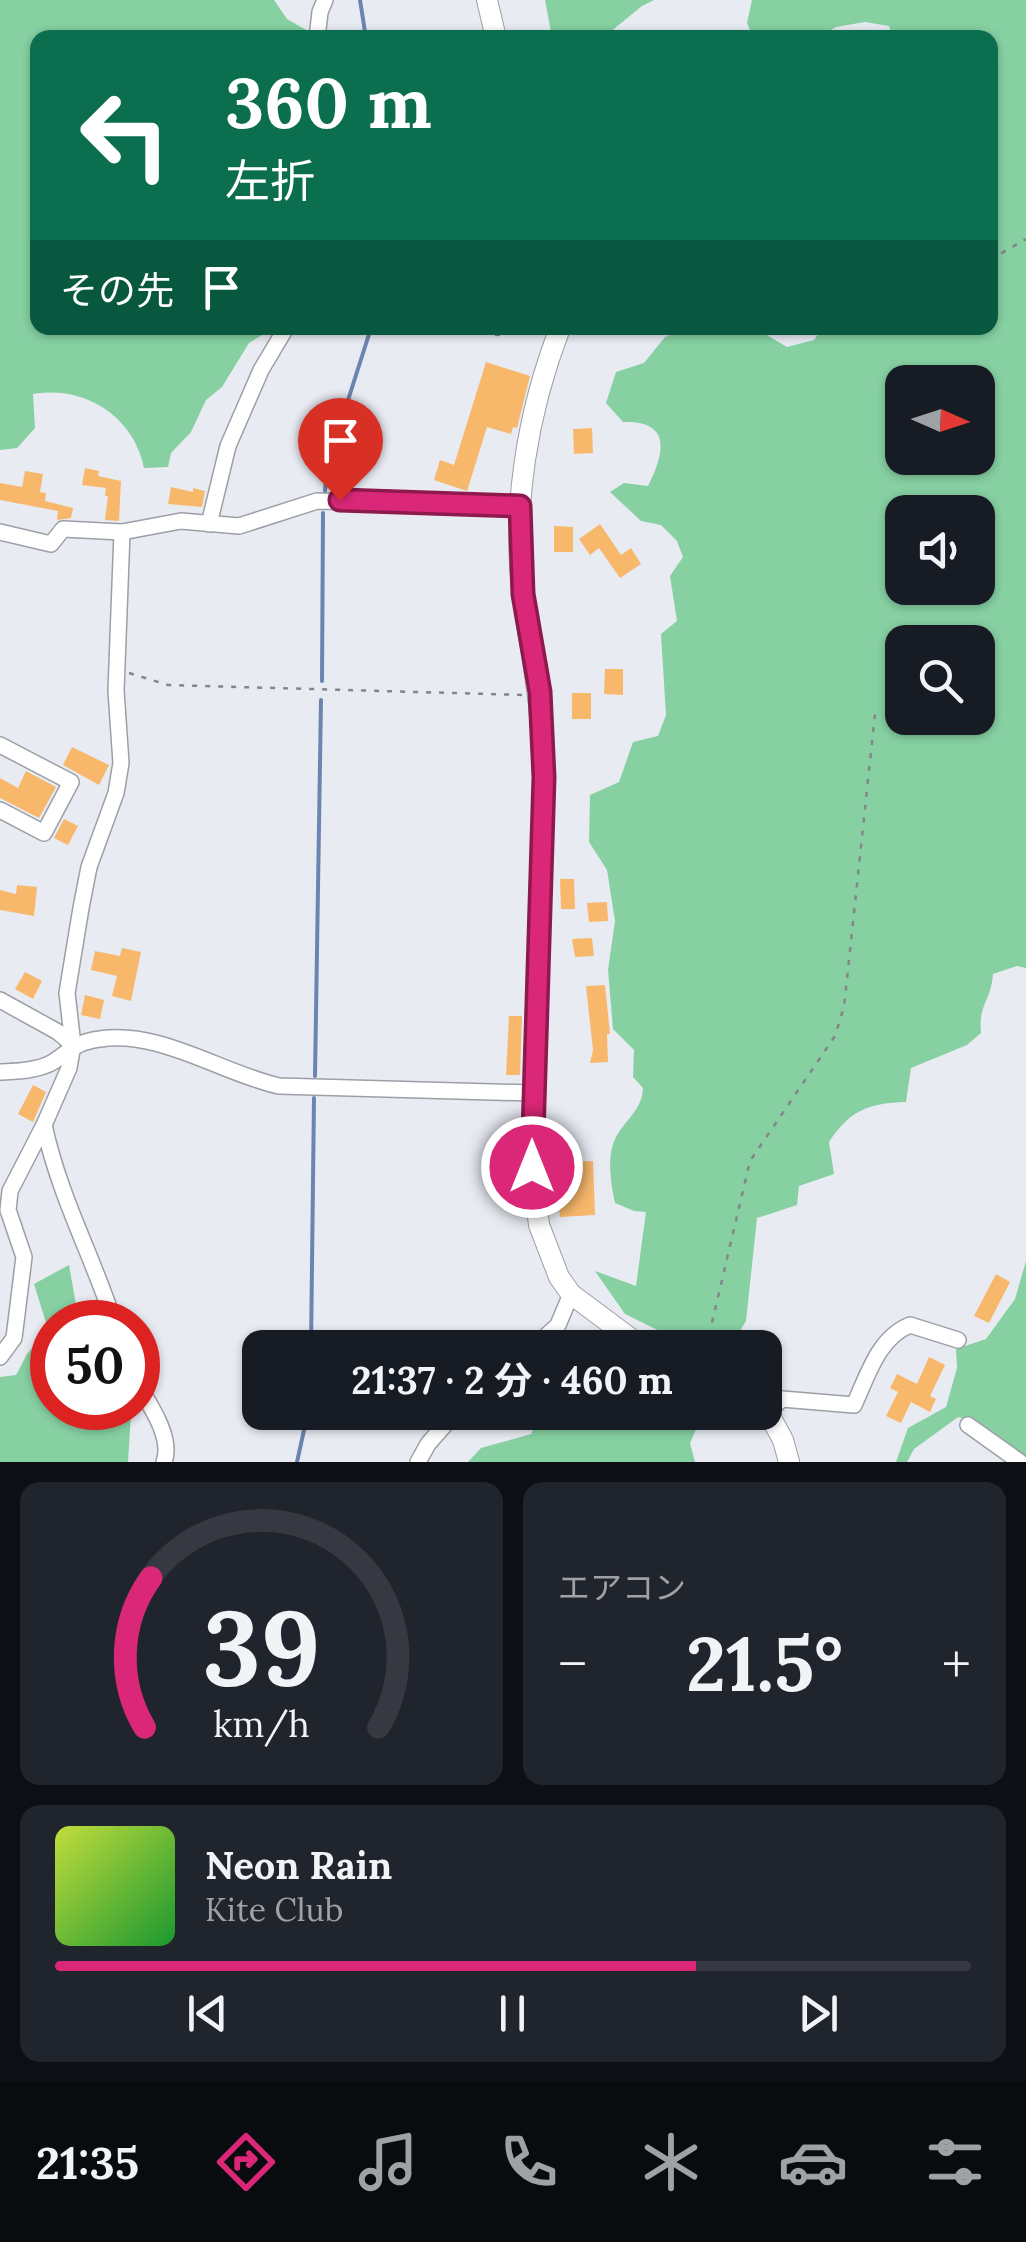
<!DOCTYPE html>
<html lang="ja">
<head>
<meta charset="utf-8">
<style>
  body { margin:0; font-family:Lora,"Noto Sans JP",serif; background:#20242c; color:#f1f3f6; height:100vh; display:flex; flex-direction:column; font-size:38px; white-space:nowrap }
  * { box-sizing:border-box; margin:0 }
  p { font-size:32px; color:#9ea1a6 }
  .icon { flex:none; width:55px; height:55px; fill:none; stroke:currentColor; stroke-width:2; stroke-linecap:round; stroke-linejoin:round }
  .map { position:relative; height:1462px; overflow:hidden }
  .panel { display:flex; flex-direction:column; gap:20px; padding:20px; background:#0d0f14; flex:1 }
  .panel>* { flex:none }
  .hud { position:absolute; left:30px; top:30px; width:968px; height:305px; border-radius:20px; box-shadow:0 2px 8px #0004; background:#0b6e4f; color:#fff; overflow:hidden }
  .needle { width:65px; rotate:93deg }
  .buttons { position:absolute; left:885px; top:365px; display:grid; gap:20px }
  .buttons a { display:grid; place-items:center; width:110px; height:110px; border-radius:20px; background:#171b24; box-shadow:0 2px 8px #0004; font-size:50px }
  .speed { position:absolute; left:30px; top:1300px; display:flex; gap:20px; font-size:50px; font-weight:700; text-align:center }
  .speed>* { display:grid; place-content:center; width:130px; height:130px; border-radius:50%; background:#171b24; box-shadow:0 2px 8px #0004; line-height:1 }
  .speed .limit { border:15px solid #d22; background:#fff; color:#111 }
  .pin { position:absolute; display:grid; place-items:center; width:85px; height:85px; color:#fff; margin:-102px -42px; border-radius:50% 50% 50% 0; rotate:-45deg; box-shadow:0 0 10px #0007 }
  .pin .icon { rotate:45deg }
  .me { position:absolute; width:110px; margin:-55px; rotate:0deg; stroke-linejoin:round; filter:drop-shadow(0 0 8px #0008) }
  .turn { display:flex; align-items:center; gap:35px; height:210px; padding:0 30px; font-size:45px }
  .turn .icon { width:130px; height:130px; stroke-width:2.5 }
  .turn b { display:block; font-size:70px; line-height:85px }
  .then { display:flex; align-items:center; height:95px; padding:0 30px; background:#0003; gap:20px; font-size:38px }
  .big { font-size:75px; font-weight:700; line-height:1.1 }
  .panel .card { flex:1; display:flex; flex-direction:column; justify-content:center; gap:15px; min-width:0; padding:0 35px; border-radius:20px; background:#20242c }
  .panel .dial { align-items:center; gap:0 }
  .dial svg { height:260px; overflow:visible; fill:none; stroke:#363941; stroke-width:7; stroke-linecap:round; text-anchor:middle }
  .dial text { fill:#f1f3f6; stroke:none }
  .song { display:flex; align-items:center; gap:30px }
  .cover { width:120px; height:120px; border-radius:15px; background:linear-gradient(135deg,hsl(70 70% 55%),hsl(130 70% 35%)) }
  .played { height:10px; border-radius:5px; background:linear-gradient(90deg,#db2777 70%,#363941 70%) }
  .keys { display:flex; justify-content:space-around; direction:ltr }
  .heat { display:flex; justify-content:space-between; align-items:center; font-size:55px; direction:ltr }
  .panel .tiles { flex:1; display:grid; gap:20px; grid-template-columns:1fr 1fr }
  .card:last-child { grid-column:span 2 }
  .trip { position:absolute; left:242px; top:1330px; width:540px; height:100px; border-radius:20px; background:#171b24; box-shadow:0 2px 8px #0004; font-weight:700; line-height:100px; text-align:center }
  .dock { display:flex; height:160px; justify-content:space-around; align-items:center; background:#090b0e; color:#9ea1a6 }
  .dock .icon { width:70px; height:70px }
  .dock .on { color:#db2777 }
  .dock b { font-size:45px; color:#f1f3f6 }
  .map>svg:first-child { display:block }
</style>
</head>
<body>
<div class="map">
<svg width="1026" height="1462" viewBox="0 0 1026 1462">
  <rect width="100%" height="100%" fill="#e9ebf3"/>
  <!-- green -->
  <g fill="#86d0a2" fill-rule="evenodd">
    <path d="M0,0H274L287,19L308,31L311,37L97,38L93,34L90,37L38,38V328H273L249,343L222,387L206,400L191,432L171,453L168,467L144,468C134,416 84,385 33,394L35,428L17,448L0,450Z"/>
    <path d="M545,0H654L642,6L604,37H552Z"/>
    <path d="M752,0H1026V968L1017,966L993,974C991,1001 978,1005 981,1033L967,1045L911,1068L906,1102C869,1103 850,1110 829,1142L834,1174L799,1186L797,1205L757,1218L746,1321L730,1347H692L625,1314L595,1271L636,1286L646,1212L634,1211L615,1203C611,1183 606,1156 616,1137C626,1119 642,1110 643,1088L633,1077L634,1050L613,1029L608,970L615,921L607,870L589,842L590,795L619,782L633,742L658,736L666,715L661,634L677,621L670,576L683,557L677,541L661,525L641,521L610,492L624,483L648,486C664,455 673,420 623,422L606,403L616,372L644,363L665,337L687,328H755L787,347L814,340L822,328H990V38L893,37L889,26L865,22L836,27L819,37H753L747,23ZM978,382V458H902V382ZM978,512V588H902V512ZM978,642V718H902V642Z"/>
    <path d="M1026,1261V1458L977,1423L958,1417L914,1449L907,1462H896L908,1428L946,1407L957,1368L956,1349L986,1339L1015,1299Z"/>
    <path d="M69,1265L79,1322H52V1408H127L131,1414L128,1462H0V1377L16,1375L27,1354L48,1329L34,1284Z"/>
    <path d="M541,1413H703L690,1443L695,1462H468L481,1448L531,1434Z"/>
  </g>
  <g fill="none" stroke-linecap="round" stroke-linejoin="round">
    <!-- stream -->
    <g stroke="#6c85b0" stroke-width="4">
      <path d="M360,0L366,38"/>
      <path d="M325,491L327,466L371,328"/>
      <path d="M322,681L323,513"/>
      <path d="M315,1076L321,700"/>
      <path d="M311,1348L314,1098"/>
      <path d="M297,1462L308,1412"/>
    </g>
  </g>
  <!-- building -->
  <g fill="#f8b86c">
    <path d="M486,362L530,376L517,428L513,427L511,434L487,427L467,491L434,480L440,460L454,465Z"/>
    <path d="M592,428L593,453L574,454L573,429Z"/>
    <path d="M85,468L99,471L98,476L121,481L119,521L105,520L108,496H105L106,488L82,485Z"/>
    <path d="M25,471L43,474L40,492L46,493L45,501L73,508L71,518L57,520L58,511L0,500V483L22,487Z"/>
    <path d="M171,487L193,492V488L205,491L202,507L168,504Z"/>
    <path d="M600,524L621,555L631,548L641,564L620,578L599,548L590,555L579,539Z"/>
    <path d="M554,526L573,527V552H554Z"/>
    <path d="M605,669H623V695L604,694Z"/>
    <rect x="572" y="693" width="19" height="26"/>
    <path d="M72,747L109,765L99,785L63,765Z"/>
    <path d="M26,771L56,787L39,818L0,798V778L18,788Z"/>
    <path d="M64,819L78,826L68,845L54,838Z"/>
    <path d="M560,879H574L575,909H561Z"/>
    <path d="M17,885L37,887L34,916L0,910V890L16,894Z"/>
    <path d="M607,902L608,921L589,922L587,903Z"/>
    <path d="M592,938L594,956L575,957L572,939Z"/>
    <path d="M122,948L141,952L131,1001L112,996L117,976L91,970L95,951L120,956Z"/>
    <path d="M25,972L42,981L33,999L15,989Z"/>
    <path d="M605,985L610,1034H607L608,1062L590,1063L593,1050L586,986Z"/>
    <path d="M85,995L104,1000L100,1019L81,1015Z"/>
    <path d="M509,1016H522L520,1075H506Z"/>
    <path d="M33,1085L46,1092L33,1122L18,1114Z"/>
    <path d="M593,1161L595,1215L560,1217L556,1182H572V1162Z"/>
    <path d="M996,1274L1010,1282L989,1323L974,1316Z"/>
    <path d="M929,1357L945,1365L930,1396L936,1399L930,1412L911,1402L901,1423L886,1416L898,1392L890,1388L897,1374L917,1384Z"/>
  </g>
  <g fill="none" stroke-linecap="round" stroke-linejoin="round">
    <defs>
      <g id="minor">
        <path d="M317,38L320,12L325,0"/>
        <path d="M209,524L228,446L261,370L286,328"/>
        <path d="M0,532L51,544L63,529L122,532L181,521L239,526L317,501L520,506"/>
        <path d="M0,745L71,782L44,833L0,810"/>
        <path d="M0,1000L58,1032L73,1045"/>
        <path d="M0,1072C17,1071 37,1071 53,1062C71,1050 76,1042 100,1039C161,1030 221,1073 279,1086L532,1093"/>
        <path d="M44,1125C59,1195 92,1255 114,1322"/>
        <path d="M533,1348L558,1325L571,1294"/>
        <path d="M0,1357L14,1338L24,1257L8,1210L10,1191L44,1125L69,1068L73,1045L67,993L81,908L89,867L116,793L121,763L116,691L122,532"/>
        <path d="M138,1385C150,1405 173,1438 164,1462"/>
        <path d="M769,1411L782,1399L854,1405C868,1375 878,1338 910,1325L958,1340"/>
        <path d="M968,1425L1020,1462"/>
        <path d="M418,1462L428,1444L456,1412"/>
      </g>
      <g id="major">
        <path d="M487,0L496,38"/>
        <path d="M560,328C528,411 511,507 523,597C532,658 544,716 543,779C543,908 533,1038 532,1167L539,1225L559,1277L571,1294L634,1341L650,1348"/>
        <path d="M765,1407L783,1440L789,1462"/>
      </g>
    </defs>
    <!-- minor casing -->
    <use href="#minor" stroke="#9d9fa6" stroke-width="18"/>
    <!-- major casing -->
    <use href="#major" stroke="#9d9fa6" stroke-width="22"/>
    <!-- path -->
    <g stroke="#84858b" stroke-width="2.5" stroke-dasharray="5 8" stroke-linecap="butt">
      <path d="M990,260L1026,239"/>
      <path d="M470,328L497,335L530,328"/>
      <path d="M129,673L168,685L524,695"/>
      <path d="M706,1348L750,1161L835,1036L844,1007L875,714"/>
    </g>
    <!-- minor -->
    <use href="#minor" stroke="#fff" stroke-width="15"/>
    <!-- major -->
    <use href="#major" stroke="#fff" stroke-width="20"/>
  </g>
  <g fill="none" stroke-linecap="round" stroke-linejoin="round">
    <defs>
      <path id="route" d="M340,500L520,506L523,594L540,692L544,777L532,1167"/>
    </defs>
    <!-- route casing -->
    <use href="#route" stroke="#8e194d" stroke-width="25"/>
    <!-- route -->
    <use href="#route" stroke="#db2777" stroke-width="18"/>
  </g>
</svg>
<div class="buttons">
<a><svg class="needle" viewBox="-14 -14 28 28"><path d="M0-13l5 13h-10z" fill="#e53935"/><path d="M0 13l5-13h-10z" fill="#9ea1a6"/></svg></a>
<a><svg class="icon" aria-label="sound" viewBox="0 0 24 24"><path d="M4 9h4l5-4v14l-5-4H4zM17 9q2 3 0 6"/></svg></a>
<a><svg class="icon" aria-label="search" viewBox="0 0 24 24"><circle cx="10" cy="10" r="6"/><path d="M15 15l6 6"/></svg></a>
</div>
<div class="speed"><div class="limit">50</div></div>
<div class="pin" style="left:340px;top:500px;background:#d93025"><svg class="icon" aria-label="arrive" viewBox="0 0 24 24"><path d="M6 21V4h12l-3 4 3 4H6"/></svg></div>
<svg class="me" style="left:532px;top:1167px" viewBox="-20 -20 40 40"><circle r="17" fill="#db2777" stroke="#fff" stroke-width="3"/><path d="M0-11L8 9 0 5-8 9z" fill="#fff"/></svg>
<div class="trip">21:37 · 2 分 · 460 m</div>
<div class="hud">
<div class="turn"><svg class="icon" aria-label="left" viewBox="0 0 24 24"><path d="M17 20v-9H6M10 6l-5 5 5 5"/></svg><div><b>360 m</b>左折</div></div>
<div class="then">その先<svg class="icon" aria-label="arrive" viewBox="0 0 24 24"><path d="M6 21V4h12l-3 4 3 4H6"/></svg></div>
</div>
</div>
<section class="panel">
<div class="tiles">
<div class="card dial"><svg viewBox="0 0 100 80">
<path d="M14 69A42 42 0 1 1 86 69"/>
<path d="M14 69A42 42 0 0 1 16 23" stroke="#db2777"/>
<text x="50" y="56" font-size="32" font-weight="700">39</text>
<text x="50" y="72" font-size="11">km/h</text>
</svg></div>
<div class="card"><p>エアコン</p>
<div class="heat"><a>−</a><b class="big">21.5°</b><a>+</a></div>
</div>
<div class="card">
<div class="song"><i class="cover"></i><div><b>Neon Rain</b><p>Kite Club</p></div></div>
<div class="played"></div>
<div class="keys"><svg class="icon" aria-label="previous" viewBox="0 0 24 24"><path d="M18 5L8 12l10 7zM5 5v14"/></svg><svg class="icon" aria-label="pause" viewBox="0 0 24 24"><path d="M8 5v14M16 5v14"/></svg><svg class="icon" aria-label="next" viewBox="0 0 24 24"><path d="M6 5l10 7-10 7zM19 5v14"/></svg></div>
</div>
</div>
</section>
<nav class="dock">
<b>21:35</b>
<svg class="icon on" aria-label="directions" viewBox="0 0 24 24"><path d="M12 3l9 9-9 9-9-9zM9 14v-3h6M13 9l2 2-2 2"/></svg>
<svg class="icon" aria-label="music" viewBox="0 0 24 24"><path d="M9 18V5l10-2v13"/><circle cx="6" cy="18" r="3"/><circle cx="16" cy="16" r="3"/></svg>
<svg class="icon" aria-label="phone" viewBox="0 0 24 24"><path d="M5 4h4l2 5-3 2q2 4 5 5l2-3 5 2v4C11 20 4 13 5 4z"/></svg>
<svg class="icon" aria-label="climate" viewBox="0 0 24 24"><path d="M12 3v18M4 7l16 10M4 17L20 7"/></svg>
<svg class="icon" aria-label="car" viewBox="0 0 24 24"><path d="M5 17H2v-5l4-1 3-4h7l3 4 3 1v5h-3M9 17h6M6 11h13"/><circle cx="7" cy="17" r="2"/><circle cx="17" cy="17" r="2"/></svg>
<svg class="icon" aria-label="filters" viewBox="0 0 24 24"><path d="M4 7h16M4 17h16"/><circle cx="9" cy="7" r="2"/><circle cx="15" cy="17" r="2"/></svg>
</nav>
</body>
</html>
